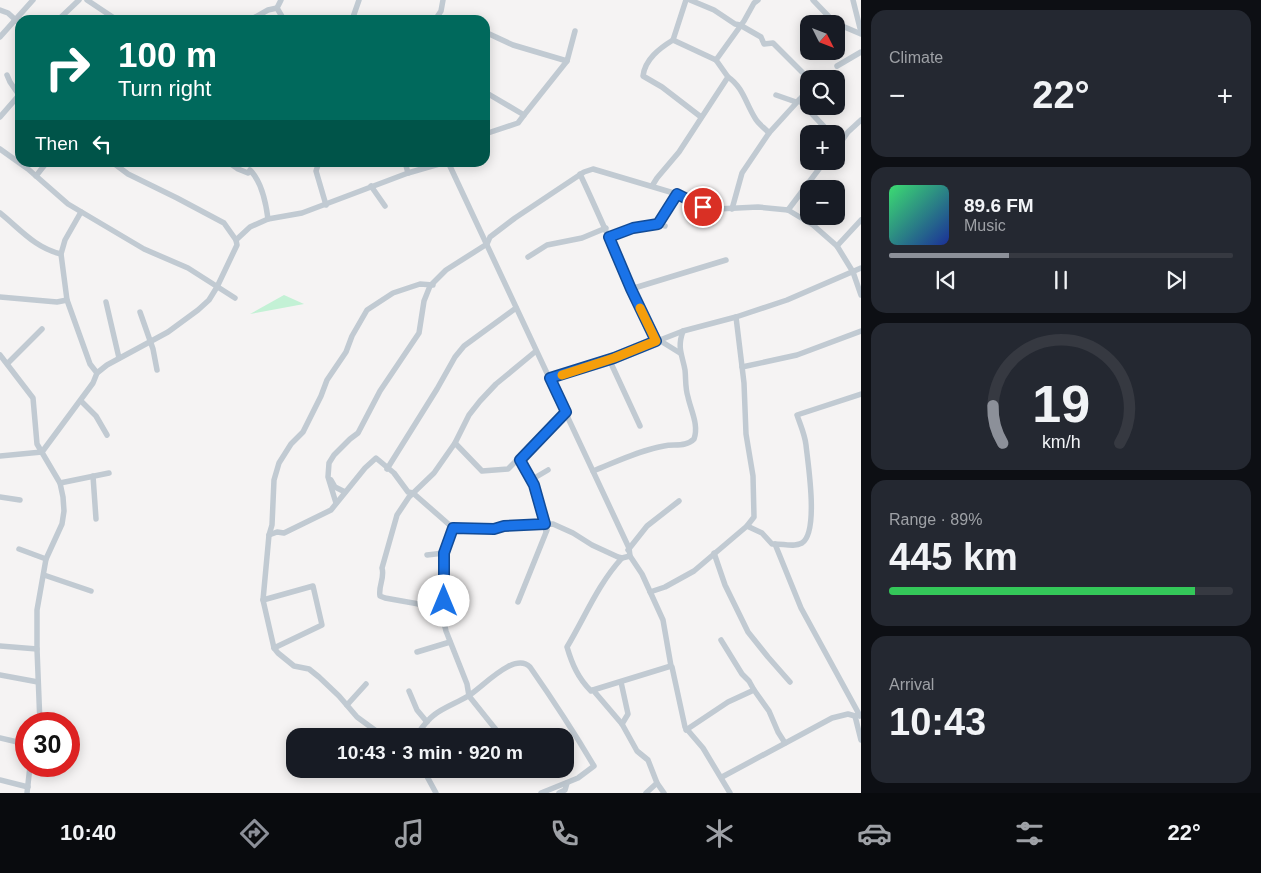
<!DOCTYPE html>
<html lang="en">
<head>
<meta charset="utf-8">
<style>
  body { margin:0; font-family:Arial,sans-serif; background:#242831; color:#f1f3f6; height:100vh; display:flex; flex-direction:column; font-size:19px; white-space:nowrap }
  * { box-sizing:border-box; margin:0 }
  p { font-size:16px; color:#9ea1a6 }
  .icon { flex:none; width:28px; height:28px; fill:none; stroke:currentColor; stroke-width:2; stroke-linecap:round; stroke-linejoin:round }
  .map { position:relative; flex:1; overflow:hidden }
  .panel { display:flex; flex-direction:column; gap:10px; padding:10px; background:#0d0f14; width:400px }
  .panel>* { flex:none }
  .banner { position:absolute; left:15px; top:15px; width:475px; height:152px; border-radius:15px; box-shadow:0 2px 12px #0003; background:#00695c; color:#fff; overflow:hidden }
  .needle { width:32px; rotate:132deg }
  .tools { position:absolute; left:800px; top:15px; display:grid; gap:10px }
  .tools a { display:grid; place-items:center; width:45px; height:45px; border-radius:10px; background:#171b24; box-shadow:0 2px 12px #0003; font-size:25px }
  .speed { position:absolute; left:15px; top:712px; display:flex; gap:10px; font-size:25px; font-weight:700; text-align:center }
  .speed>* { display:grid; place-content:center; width:65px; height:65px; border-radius:50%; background:#171b24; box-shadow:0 2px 12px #0003; line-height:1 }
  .speed .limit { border:8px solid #d22; background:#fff; color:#111 }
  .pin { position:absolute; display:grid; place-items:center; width:42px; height:42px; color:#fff; margin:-21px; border:2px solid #fff; border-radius:50%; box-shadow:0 1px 5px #0007 }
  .me { position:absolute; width:55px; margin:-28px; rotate:0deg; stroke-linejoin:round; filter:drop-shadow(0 0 4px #0008) }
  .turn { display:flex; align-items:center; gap:18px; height:105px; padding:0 20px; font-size:22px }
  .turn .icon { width:65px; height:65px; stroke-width:2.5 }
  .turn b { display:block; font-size:35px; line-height:42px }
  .then { display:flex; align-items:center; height:48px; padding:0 20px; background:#0003; gap:10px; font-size:19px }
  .big { font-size:38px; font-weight:800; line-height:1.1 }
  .panel .tile { flex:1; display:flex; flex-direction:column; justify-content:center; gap:8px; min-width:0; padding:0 18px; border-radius:15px; background:#242831 }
  .panel .dial { align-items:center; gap:0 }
  .dial svg { height:130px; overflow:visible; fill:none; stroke:#363941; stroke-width:7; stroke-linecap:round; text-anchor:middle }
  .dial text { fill:#f1f3f6; stroke:none }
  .song { display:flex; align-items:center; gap:15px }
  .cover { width:60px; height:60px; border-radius:8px; background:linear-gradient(135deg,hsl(140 70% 55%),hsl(230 70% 35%)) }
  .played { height:5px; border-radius:2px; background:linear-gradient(90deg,#8c9099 35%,#363941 35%) }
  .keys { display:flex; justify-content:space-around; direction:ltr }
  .heat { display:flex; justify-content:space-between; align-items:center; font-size:28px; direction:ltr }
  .charge { height:8px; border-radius:4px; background:linear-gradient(90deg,#34c759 89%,#363941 0) }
  .trip { position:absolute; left:286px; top:728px; width:288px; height:50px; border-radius:15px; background:#171b24; box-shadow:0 2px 12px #0003; font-weight:800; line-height:50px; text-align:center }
  .dock { display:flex; height:80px; justify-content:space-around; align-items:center; background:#090b0e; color:#9ea1a6 }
  .dock .icon { width:35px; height:35px }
  .dock .on { color:#8c9099 }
  .dock b { font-size:22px; color:#f1f3f6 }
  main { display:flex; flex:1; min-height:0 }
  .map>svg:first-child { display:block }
</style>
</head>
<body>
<main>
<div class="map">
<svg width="861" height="793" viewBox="0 0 861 793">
  <rect width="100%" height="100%" fill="#f5f3f3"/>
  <!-- green -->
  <path fill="#c3f1d5" d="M284,295L304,304L250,314Z"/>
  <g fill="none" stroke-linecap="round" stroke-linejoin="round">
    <!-- street -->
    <g stroke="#c1cad2" stroke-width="5.5">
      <path d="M87,0L117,20"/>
      <path d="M281,0L277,8L284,20"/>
      <path d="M686,0L673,40C660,48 645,59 643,76L662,87L701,117"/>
      <path d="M690,0L714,10L735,24L740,25L761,37L764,44L773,43L809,79"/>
      <path d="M813,0L835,23L861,34"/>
      <path d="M853,0L861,32"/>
      <path d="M0,10L8,13L20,24"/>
      <path d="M58,20L79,0"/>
      <path d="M250,20L268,10L277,8"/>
      <path d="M352,20L359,0"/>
      <path d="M435,20L441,11L443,0"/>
      <path d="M485,32L513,45L567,61"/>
      <path d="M0,37L33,0"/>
      <path d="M673,40L716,60"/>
      <path d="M837,66L861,52"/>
      <path d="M7,75L10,82L19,95"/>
      <path d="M728,77C743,87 746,104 755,118C758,124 765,128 769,133"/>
      <path d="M485,92L524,115"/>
      <path d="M776,95L796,102"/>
      <path d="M799,100L831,134"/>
      <path d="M0,117L20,94"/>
      <path d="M485,134L518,123L524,115L567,61L575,31"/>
      <path d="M0,149L28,169L68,204L144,249L188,268L235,298"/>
      <path d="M836,149L848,132L861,120"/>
      <path d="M112,162L128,174L177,198L224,223L236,240"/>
      <path d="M228,162L238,169L248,173L250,170C262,182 266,203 268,219"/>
      <path d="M319,162L316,171L326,205"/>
      <path d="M405,162L408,173"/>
      <path d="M448,162L629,548L630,556L642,574L663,620L671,666L672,667L685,727L703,748L730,793"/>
      <path d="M580,174C606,229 629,286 656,341"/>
      <path d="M36,176L47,162"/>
      <path d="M371,186L385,206"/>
      <path d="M652,186L657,178L679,152L728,77L716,60L744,21L754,3L758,0"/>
      <path d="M732,209L742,173L769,133L809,89"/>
      <path d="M788,210L825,161"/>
      <path d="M81,212L65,240L61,254L67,300L90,364L97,373"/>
      <path d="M0,213C20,229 35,248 61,254"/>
      <path d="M657,223L677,194"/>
      <path d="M609,237C626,231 648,220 665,226"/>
      <path d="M837,246L861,220"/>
      <path d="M528,257L547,245L582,238L606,228"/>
      <path d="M631,289L726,260"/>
      <path d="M0,297L57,302L67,300"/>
      <path d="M106,302L119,358"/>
      <path d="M140,312L153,349L157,370"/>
      <path d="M659,340L680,353"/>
      <path d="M0,355L33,398L37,444L60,483L63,497L64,511L62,524L46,559L37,610V649L40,724"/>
      <path d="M609,359L640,426"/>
      <path d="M8,363L42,329"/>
      <path d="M742,367L797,355L861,331"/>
      <path d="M550,379L614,358L683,331L736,317L787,300L861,268"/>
      <path d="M81,401L96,416L107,435"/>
      <path d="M455,443L482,471L508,469L516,461L520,460"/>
      <path d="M0,456L42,452L93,383L97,373L107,365L168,332L198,310L209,300L217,287L237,245L236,240L250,227L268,219L302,213L408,173L446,162"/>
      <path d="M387,469L437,389L455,357L464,346L516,308"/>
      <path d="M593,471C616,462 640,450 664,446C675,444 686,447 694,439C699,425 691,411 688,397C685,388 686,379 685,370C682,354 677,348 683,331"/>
      <path d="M93,476L96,519"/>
      <path d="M331,480L335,487L345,492"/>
      <path d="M531,480L548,470"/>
      <path d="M60,483L109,473"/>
      <path d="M0,497L20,500"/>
      <path d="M336,503L328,477L329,463L334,455L350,439L358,433L380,391L419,333L424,301L430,286L446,270L487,244L490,237L515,218L584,172L593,169L677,194L703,207L717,209L758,207L788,210L813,225L837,246L853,272L861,295"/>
      <path d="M747,526L762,533L772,544C782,543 793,548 802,543C819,532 808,464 806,445C805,435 800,424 797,415L861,394"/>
      <path d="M453,528L444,553V601L440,606H430L385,598L380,596C378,586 385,578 382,568L397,515L409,497L434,473L455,443L469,415L480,401L496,384L536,351"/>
      <path d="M546,531L533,485L520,460L524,454L566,412"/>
      <path d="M269,535L277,532L284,533L331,510L365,468L376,458L394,473L408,492L413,493L453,528L494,529L504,526L553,524L573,533L592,545L618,557L622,558L630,556"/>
      <path d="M775,544L801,608L860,716"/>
      <path d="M19,549L46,559"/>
      <path d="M628,550L647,526L679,501"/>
      <path d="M714,553L725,585L748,632L768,657L790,682"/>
      <path d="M427,555L444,553"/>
      <path d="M622,558C598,584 585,617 567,647C572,664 578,678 591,691L593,690L622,724L637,751L648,760L657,783L664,793"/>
      <path d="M44,575L91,591"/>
      <path d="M650,592L665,587L694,571L747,526L754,517L753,476L746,434L744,383L736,317"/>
      <path d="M263,600L313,586L322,625L274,648"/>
      <path d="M518,602L547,530"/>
      <path d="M440,606L446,631L467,684L469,696L497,731L501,732L500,736"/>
      <path d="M721,640L742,674L749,681L754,690"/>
      <path d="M0,646L37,649"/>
      <path d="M417,652L450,642"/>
      <path d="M0,675L38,682"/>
      <path d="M621,682L628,714L622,724"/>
      <path d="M593,690L671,666"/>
      <path d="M409,691L417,710L427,722"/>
      <path d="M347,705L366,684"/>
      <path d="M855,716L861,740"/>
      <path d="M686,730L728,702L754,690L769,711L778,732L785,743"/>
      <path d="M383,736L357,717L339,696L319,677L309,669L294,666L278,653L274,648L263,600L269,535L272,525L274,480L279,463L291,444L303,432L321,396L327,380L346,352L352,336L367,310L393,293L420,284L433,285"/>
      <path d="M416,736C421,729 426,721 434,715C444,707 457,703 468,696C482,688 514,651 530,667C553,700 574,732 594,766L578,778L541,793"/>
      <path d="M0,738L26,744"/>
      <path d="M423,769L436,793"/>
      <path d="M722,777L832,718L848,714L855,716L861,715"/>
      <path d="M0,780L28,787"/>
      <path d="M27,793L30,766"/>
      <path d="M559,793L565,790L567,783"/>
      <path d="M646,793L657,783"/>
    </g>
  </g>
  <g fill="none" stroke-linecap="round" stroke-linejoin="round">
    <defs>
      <path id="route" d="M444,601V553L453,528L494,529L504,526L545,524L534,485L520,460L566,412L550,378L614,358L656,341L631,289L609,237L633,228L658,224L677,194L703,207"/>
    </defs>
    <!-- route casing -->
    <use href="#route" stroke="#114b97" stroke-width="12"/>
    <!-- route -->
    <use href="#route" stroke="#1a73e8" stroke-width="9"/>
    <!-- slow -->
    <path stroke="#f59e0b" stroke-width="9" d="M562,375L614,358L656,341L640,308"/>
  </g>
</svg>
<div class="tools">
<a><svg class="needle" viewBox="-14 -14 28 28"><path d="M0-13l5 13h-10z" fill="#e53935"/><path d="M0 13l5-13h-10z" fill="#9ea1a6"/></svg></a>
<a><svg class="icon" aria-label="search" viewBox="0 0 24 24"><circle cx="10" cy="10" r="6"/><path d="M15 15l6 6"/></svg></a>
<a>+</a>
<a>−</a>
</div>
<div class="speed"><div class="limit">30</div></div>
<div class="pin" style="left:703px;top:207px;background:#d93025"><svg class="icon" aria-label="arrive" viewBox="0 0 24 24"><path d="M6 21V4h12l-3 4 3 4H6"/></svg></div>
<svg class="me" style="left:444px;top:601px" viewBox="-20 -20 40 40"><circle r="19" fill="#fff"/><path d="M0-13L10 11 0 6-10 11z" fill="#1a73e8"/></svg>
<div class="trip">10:43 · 3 min · 920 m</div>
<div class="banner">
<div class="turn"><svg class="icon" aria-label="right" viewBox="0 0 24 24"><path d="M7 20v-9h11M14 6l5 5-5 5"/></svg><div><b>100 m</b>Turn right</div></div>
<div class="then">Then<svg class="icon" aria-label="left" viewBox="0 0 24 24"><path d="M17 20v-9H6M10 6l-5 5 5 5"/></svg></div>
</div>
</div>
<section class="panel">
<div class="tile"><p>Climate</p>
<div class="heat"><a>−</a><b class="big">22°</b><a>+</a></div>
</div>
<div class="tile">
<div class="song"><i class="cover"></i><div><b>89.6 FM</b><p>Music</p></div></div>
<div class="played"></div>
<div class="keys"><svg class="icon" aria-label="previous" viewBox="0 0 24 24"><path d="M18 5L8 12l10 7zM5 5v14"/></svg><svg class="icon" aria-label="pause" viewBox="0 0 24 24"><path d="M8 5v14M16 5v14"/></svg><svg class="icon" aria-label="next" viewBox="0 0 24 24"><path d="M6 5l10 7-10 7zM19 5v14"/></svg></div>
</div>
<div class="tile dial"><svg viewBox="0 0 100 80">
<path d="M14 69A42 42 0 1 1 86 69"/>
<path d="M14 69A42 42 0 0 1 8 46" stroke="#8c9099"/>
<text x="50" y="56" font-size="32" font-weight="700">19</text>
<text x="50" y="72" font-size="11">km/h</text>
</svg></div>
<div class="tile"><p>Range · 89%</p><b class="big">445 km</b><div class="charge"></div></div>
<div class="tile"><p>Arrival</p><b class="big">10:43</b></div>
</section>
</main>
<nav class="dock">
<b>10:40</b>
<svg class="icon on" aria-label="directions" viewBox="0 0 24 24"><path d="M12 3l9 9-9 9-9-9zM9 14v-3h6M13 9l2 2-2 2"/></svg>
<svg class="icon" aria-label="music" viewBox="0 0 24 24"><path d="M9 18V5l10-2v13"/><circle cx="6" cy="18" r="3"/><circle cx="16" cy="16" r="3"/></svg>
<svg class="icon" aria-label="phone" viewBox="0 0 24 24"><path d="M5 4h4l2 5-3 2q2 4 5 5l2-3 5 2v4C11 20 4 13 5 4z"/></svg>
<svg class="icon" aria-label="climate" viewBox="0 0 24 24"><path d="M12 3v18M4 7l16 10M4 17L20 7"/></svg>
<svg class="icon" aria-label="car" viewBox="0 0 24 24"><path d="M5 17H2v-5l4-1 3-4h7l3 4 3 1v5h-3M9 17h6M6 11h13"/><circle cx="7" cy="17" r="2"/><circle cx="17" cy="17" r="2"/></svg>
<svg class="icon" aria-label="filters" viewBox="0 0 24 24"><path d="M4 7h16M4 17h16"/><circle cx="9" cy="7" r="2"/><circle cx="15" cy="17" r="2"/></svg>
<b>22°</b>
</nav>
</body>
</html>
